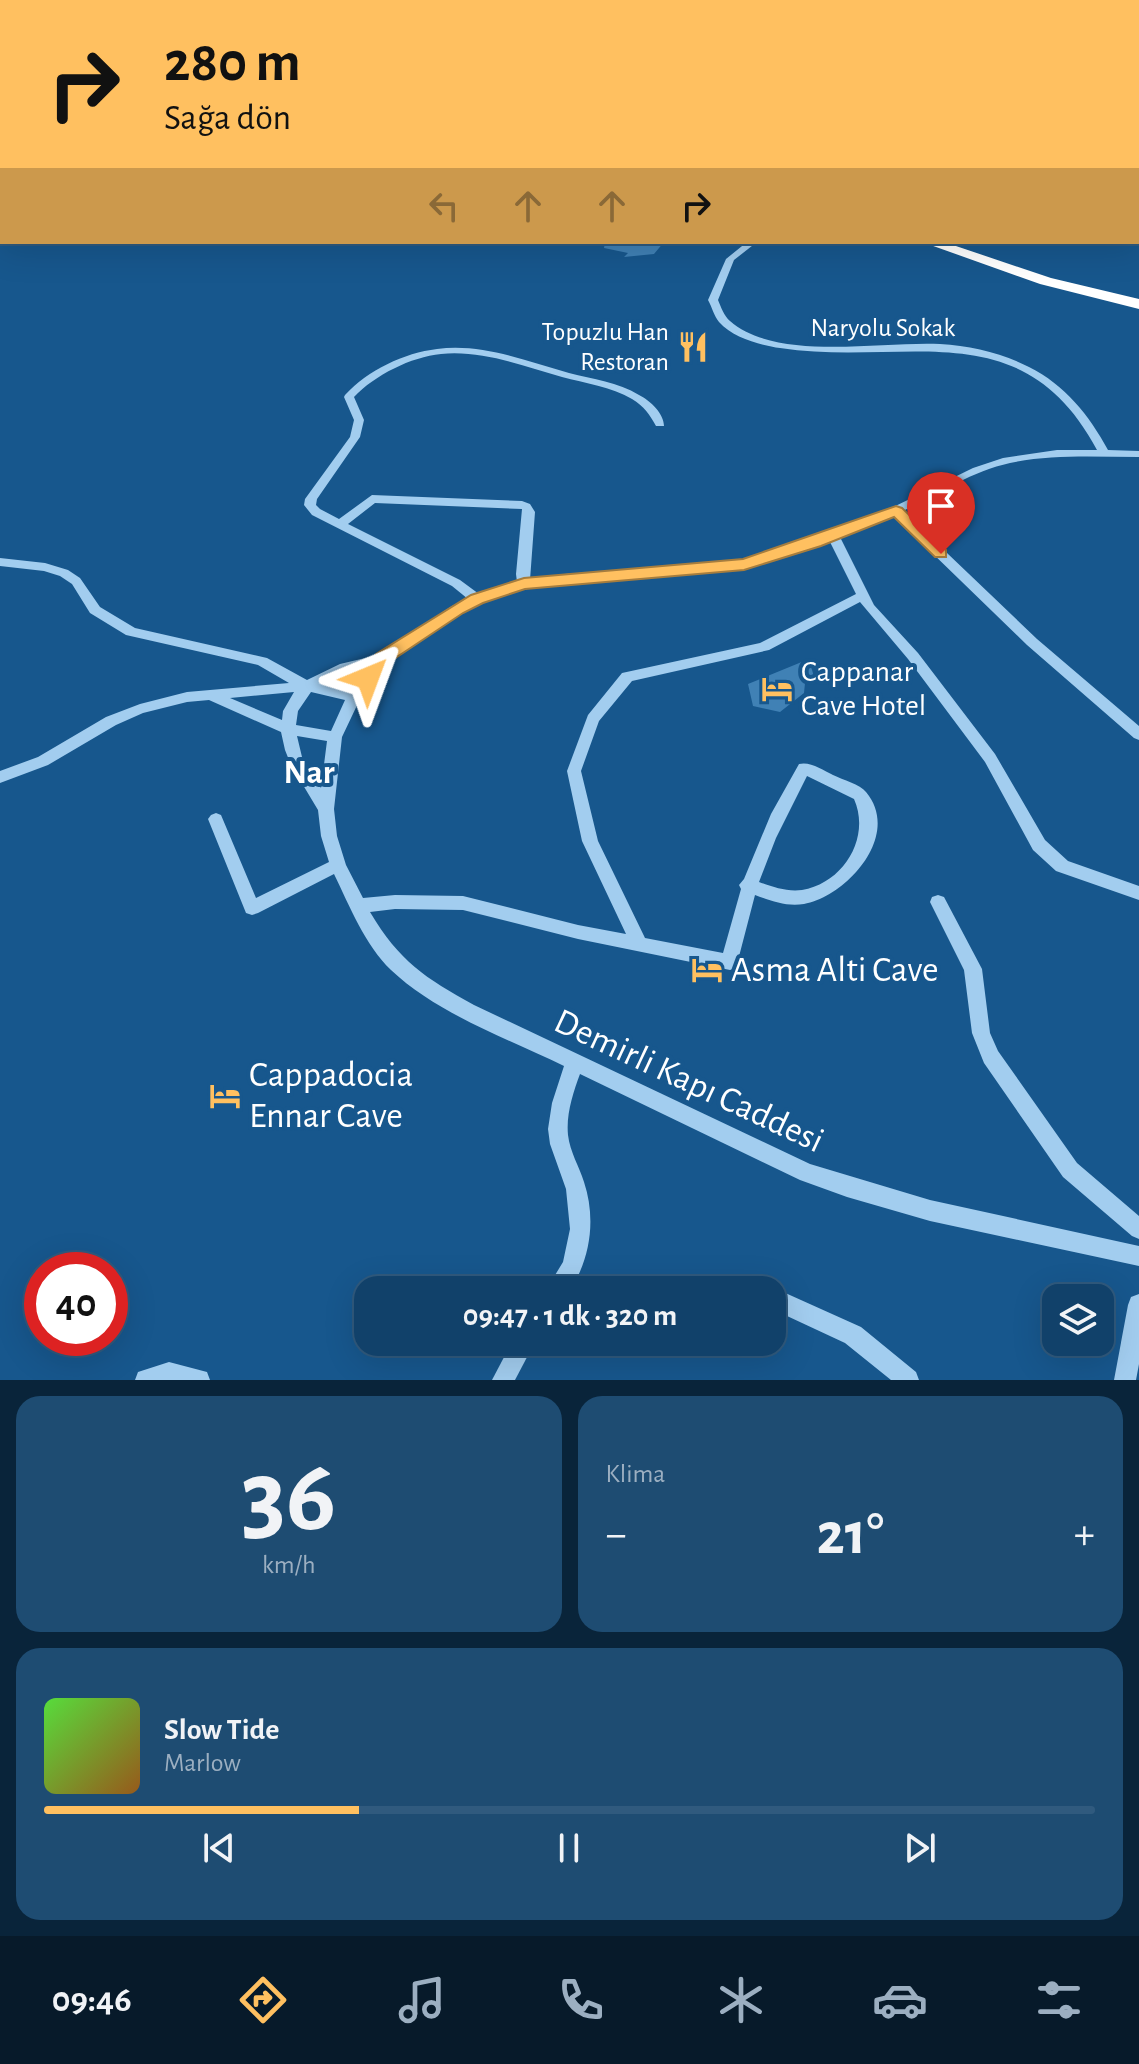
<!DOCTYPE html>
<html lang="tr">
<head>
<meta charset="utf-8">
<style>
  body { margin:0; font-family:"Alegreya Sans",sans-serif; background:#1e4c72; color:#f1f3f6; height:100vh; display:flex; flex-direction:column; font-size:30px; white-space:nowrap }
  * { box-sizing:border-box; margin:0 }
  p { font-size:26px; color:#9cafc1 }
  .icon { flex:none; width:44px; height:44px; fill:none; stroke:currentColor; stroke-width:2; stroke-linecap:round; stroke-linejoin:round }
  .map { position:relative; height:1380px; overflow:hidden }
  .details { display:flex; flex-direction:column; gap:16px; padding:16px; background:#09243a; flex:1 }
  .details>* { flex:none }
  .top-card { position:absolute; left:0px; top:0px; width:1140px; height:244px; box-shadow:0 8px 32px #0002,0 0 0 2px #305a7e; background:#ffc060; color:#111; overflow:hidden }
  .buttons { position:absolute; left:1042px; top:1284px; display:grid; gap:16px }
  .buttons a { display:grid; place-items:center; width:72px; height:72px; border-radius:16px; background:#11416a; box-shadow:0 8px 32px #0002,0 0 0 2px #305a7e; font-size:40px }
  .speed { position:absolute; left:24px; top:1252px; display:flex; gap:16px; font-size:40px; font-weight:700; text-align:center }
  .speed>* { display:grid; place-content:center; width:104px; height:104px; border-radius:50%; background:#11416a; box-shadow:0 8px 32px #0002,0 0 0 2px #305a7e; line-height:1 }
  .speed .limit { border:12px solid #d22; background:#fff; color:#111 }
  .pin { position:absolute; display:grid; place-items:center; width:68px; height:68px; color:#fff; margin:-82px -34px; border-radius:50% 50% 50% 0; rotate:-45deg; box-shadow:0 0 8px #0007 }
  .pin .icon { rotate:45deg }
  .me { position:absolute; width:88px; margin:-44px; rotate:44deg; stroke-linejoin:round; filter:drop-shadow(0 0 6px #0008) }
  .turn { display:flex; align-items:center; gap:28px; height:168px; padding:0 32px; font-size:36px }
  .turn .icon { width:104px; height:104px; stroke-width:2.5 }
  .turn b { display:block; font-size:56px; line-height:68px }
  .lanes { display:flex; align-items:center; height:76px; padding:0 32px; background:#0003; justify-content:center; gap:40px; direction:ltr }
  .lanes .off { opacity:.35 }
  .big { font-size:60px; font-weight:700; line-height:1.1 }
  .details .card { flex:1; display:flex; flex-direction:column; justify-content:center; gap:12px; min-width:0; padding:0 28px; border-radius:24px; background:#1e4c72 }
  .details .dial { align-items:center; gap:0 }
  .dial b { font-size:104px; line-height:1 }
  .song { display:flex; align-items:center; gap:24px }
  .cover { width:96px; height:96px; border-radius:12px; background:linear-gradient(135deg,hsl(110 70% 55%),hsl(30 70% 35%)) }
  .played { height:8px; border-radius:4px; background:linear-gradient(90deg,#ffc060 30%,#305a7e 30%) }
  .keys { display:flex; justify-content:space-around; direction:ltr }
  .heat { display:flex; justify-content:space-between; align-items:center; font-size:44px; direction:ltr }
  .details .tiles { flex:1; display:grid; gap:16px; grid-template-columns:1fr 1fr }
  .card:last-child { grid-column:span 2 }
  .trip { position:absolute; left:354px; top:1276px; width:432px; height:80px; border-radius:24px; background:#11416a; box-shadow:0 8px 32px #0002,0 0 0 2px #305a7e; font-weight:700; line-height:80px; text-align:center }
  .tabs { display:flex; height:128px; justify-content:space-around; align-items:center; background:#071a2a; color:#9cafc1 }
  .tabs .icon { width:56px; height:56px }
  .tabs .on { color:#ffc060 }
  .tabs b { font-size:36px; color:#f1f3f6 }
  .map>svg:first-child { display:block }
</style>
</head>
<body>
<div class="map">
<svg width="1139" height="1380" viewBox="0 0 1139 1380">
  <rect width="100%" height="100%" fill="#17578d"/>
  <!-- building -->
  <g fill="#4081b5">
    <path d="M605,242H664L654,254L624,257L628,253L604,248Z"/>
    <path d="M809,659L814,677L805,683L804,693L780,712L753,706L748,684Z"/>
  </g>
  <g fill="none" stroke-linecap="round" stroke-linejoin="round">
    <!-- minor -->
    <g fill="#a2cdef" fill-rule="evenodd">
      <path d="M2,43V47L0,48V44Z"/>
      <rect x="1138" y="48" width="1" height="4"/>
      <rect x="1138" y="85" width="1" height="4"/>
      <rect x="1138" y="102" width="1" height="4"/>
      <rect x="1138" y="122" width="1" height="4"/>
      <rect x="1138" y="159" width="1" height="5"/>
      <rect x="1138" y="174" width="1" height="5"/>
      <path d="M747,242H757L734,260L718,300C721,307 724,316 730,321C777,362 881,341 940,344C971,346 1002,353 1029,367C1065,385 1089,415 1108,450L1139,451V457C1096,457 1052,454 1010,463C973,471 937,494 903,511L1037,639L1139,726V740L1134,738L1027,645L894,516L840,537L874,605L918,653L995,754L1045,840L1068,861L1139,886V900L1056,871L1033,850L985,762L908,659L860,602L769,650L632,681L599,721L581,771L598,841L645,938L723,953L741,889L739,885L744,879L771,814L799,764C810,761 823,770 833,775C843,780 860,784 866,792C902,835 847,896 804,904C787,907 771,901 755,895L736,968L730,970L578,939L463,910L395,909L370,912C399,961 425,978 474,1005L810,1164L930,1200L1139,1246V1266L930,1221L847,1197L800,1180L580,1074C573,1093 566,1114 568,1135C570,1152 579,1166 584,1182C596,1218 591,1258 570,1290H546L563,1262L570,1229L566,1189L550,1144L548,1129L552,1103L564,1066C508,1039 436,1013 391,970C365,945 350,907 334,874L258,913L252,915L246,913L208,819L211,815L216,813L221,815L256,898L329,862L321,836L318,810L291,765L285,750L281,732L209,700L187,702L143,713L116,725L48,765L0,783V771L38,757L106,717L140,704L187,692L289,683L258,665L126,635L90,613L72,584L60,576L44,571L0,566V558L45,563L68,570L80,578L100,607L135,628L267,658L307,680L340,664L378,655L452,606L468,599L452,586L312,515L304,505L305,499L350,437L354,420L344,397L345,395C368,370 404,353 437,349C482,343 526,361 569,373C593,379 618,382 639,395C651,401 664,414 664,426H656C650,415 644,406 632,399C611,387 585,383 562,377C522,366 483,350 441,354C411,357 375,375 354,397L364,420L360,437L317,499L316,505L320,509L339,519L372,495L522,501L530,504L535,512L530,580L565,574L743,561L873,517L973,468L1003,458L1057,450H1097C1022,309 905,367 780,348C760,345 733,338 719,322C714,316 712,307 708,300L726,259ZM375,503L522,509L516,574L517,582L498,586L479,594L460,580L348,524ZM829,540L856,594L760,643L622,673L588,715L567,771L582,841L626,934L578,925L463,896L395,895L363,898L346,865L337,836L334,809L342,737L360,699L387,662L462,612L506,593L565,582L744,569ZM369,666L351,691L321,684L349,671ZM294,692L283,711L282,720L230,698ZM311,692L345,700L331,731L296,725L298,711ZM297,736L327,741L321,788L302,757ZM807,776L854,799C871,837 844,883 802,890C787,892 773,887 759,882L776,838Z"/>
      <path d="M938,895L944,897L982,969L990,1033L998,1051L1077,1163L1139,1216V1239L1132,1236L1063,1177L984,1063L972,1033L964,970L930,902L932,897Z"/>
      <path d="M772,1287L861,1327L916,1372L919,1380H891L845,1343L772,1309V1290H766Z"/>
      <path d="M1139,1294V1364L1136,1380H1114L1128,1305L1131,1297Z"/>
      <path d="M512,1342H535L515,1380H492Z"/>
      <path d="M169,1362L207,1372L210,1380H135L138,1372Z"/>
    </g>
    <!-- major -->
    <g fill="#eaf4ff" fill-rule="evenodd">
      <path d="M1044,0H1054L1056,2H1046Z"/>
      <path d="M1138,37L1139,38V44L1138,43Z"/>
    </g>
    <!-- highway -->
    <g fill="#fff" fill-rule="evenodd">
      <path d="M225,0H241L242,2H226Z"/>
      <path d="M922,242H944L1051,278L1139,299V309L1040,284Z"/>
    </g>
  </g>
  <!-- route -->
  <path fill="#ffc060" stroke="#a67d3e" stroke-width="2" d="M896,506L902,508L946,550V557H935L894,517L821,546L744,570L525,589L483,603L463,613L388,663L374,683H362L359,678L376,654L471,595L524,578L743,559Z"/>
  <!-- icons -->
  <defs>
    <symbol id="restaurant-bare" viewBox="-9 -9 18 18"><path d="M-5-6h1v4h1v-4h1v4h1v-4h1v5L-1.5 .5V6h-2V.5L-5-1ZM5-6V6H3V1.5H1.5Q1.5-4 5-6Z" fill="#ffc060" stroke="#17578d" stroke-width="2.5" paint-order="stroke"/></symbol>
    <symbol id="hotel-bare" viewBox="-9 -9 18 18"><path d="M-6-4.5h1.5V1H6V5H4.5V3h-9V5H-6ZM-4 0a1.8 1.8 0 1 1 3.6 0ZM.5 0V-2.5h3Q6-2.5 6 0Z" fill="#ffc060" stroke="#17578d" stroke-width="2.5" paint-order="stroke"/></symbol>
  </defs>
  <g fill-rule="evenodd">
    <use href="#restaurant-bare" x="671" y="325" width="44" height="44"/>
    <use href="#hotel-bare" x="755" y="667" width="44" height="44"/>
    <use href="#hotel-bare" x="685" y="948" width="44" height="44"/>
    <use href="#hotel-bare" x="203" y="1074" width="44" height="44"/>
  </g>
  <g text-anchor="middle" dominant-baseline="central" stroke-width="8" stroke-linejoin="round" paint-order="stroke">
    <!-- far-street labels -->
    <g font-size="26" fill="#fff" stroke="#17578d">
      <text x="883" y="328">Naryolu Sokak</text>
    </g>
    <!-- far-poi labels -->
    <g font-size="26" fill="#fff" stroke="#17578d" text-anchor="end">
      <text x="669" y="332">Topuzlu Han<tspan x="669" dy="30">Restoran</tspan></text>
    </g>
    <!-- poi labels -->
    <g font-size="30" fill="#fff" stroke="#17578d" text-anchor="start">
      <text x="801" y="672">Cappanar<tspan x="801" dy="34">Cave Hotel</tspan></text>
    </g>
    <!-- quarter labels -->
    <g font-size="34" font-weight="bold" fill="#fff" stroke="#17578d">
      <text x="309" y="773">Nar</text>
    </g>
    <!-- near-poi labels -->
    <g font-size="36" fill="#fff" stroke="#17578d" text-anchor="start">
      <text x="731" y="970">Asma Alti Cave</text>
      <text x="249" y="1075">Cappadocia<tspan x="249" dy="41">Ennar Cave</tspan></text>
    </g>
    <!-- near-street labels -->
    <g font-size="36" fill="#fff" stroke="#17578d">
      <text transform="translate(689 1081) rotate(25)">Demirli Kapı Caddesi</text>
    </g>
  </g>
</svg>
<div class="buttons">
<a><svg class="icon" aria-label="layers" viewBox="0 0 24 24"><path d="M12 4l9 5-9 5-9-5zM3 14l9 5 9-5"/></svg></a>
</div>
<div class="speed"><div class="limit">40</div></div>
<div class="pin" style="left:941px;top:554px;background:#d93025"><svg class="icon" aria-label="arrive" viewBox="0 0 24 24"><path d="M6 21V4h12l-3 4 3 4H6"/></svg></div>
<svg class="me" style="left:368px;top:678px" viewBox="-20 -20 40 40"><path d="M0-17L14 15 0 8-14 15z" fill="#ffc060" stroke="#fff" stroke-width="4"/></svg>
<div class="trip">09:47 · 1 dk · 320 m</div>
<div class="top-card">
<div class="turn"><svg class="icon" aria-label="right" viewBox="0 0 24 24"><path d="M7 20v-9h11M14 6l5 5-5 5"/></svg><div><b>280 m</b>Sağa dön</div></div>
<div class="lanes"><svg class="icon off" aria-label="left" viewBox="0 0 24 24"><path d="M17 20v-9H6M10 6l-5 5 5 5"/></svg><svg class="icon off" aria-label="ahead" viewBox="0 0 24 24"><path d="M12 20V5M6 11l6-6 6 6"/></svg><svg class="icon off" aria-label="ahead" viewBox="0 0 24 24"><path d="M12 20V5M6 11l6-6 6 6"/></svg><svg class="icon" aria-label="right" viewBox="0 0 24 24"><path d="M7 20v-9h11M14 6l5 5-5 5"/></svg></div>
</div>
</div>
<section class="details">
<div class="tiles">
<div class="card dial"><b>36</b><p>km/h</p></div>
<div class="card"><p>Klima</p>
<div class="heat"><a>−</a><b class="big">21°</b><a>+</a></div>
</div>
<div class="card">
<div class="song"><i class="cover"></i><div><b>Slow Tide</b><p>Marlow</p></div></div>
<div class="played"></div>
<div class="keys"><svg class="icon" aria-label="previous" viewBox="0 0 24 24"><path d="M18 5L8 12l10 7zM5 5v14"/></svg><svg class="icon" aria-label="pause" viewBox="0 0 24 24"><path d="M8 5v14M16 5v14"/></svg><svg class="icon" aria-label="next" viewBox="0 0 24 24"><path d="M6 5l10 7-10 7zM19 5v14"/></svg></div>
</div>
</div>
</section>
<nav class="tabs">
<b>09:46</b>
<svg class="icon on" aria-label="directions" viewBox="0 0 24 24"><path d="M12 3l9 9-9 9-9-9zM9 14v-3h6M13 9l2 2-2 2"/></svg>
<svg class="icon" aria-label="music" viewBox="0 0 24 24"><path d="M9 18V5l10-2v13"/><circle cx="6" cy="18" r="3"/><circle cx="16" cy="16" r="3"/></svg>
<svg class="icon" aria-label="phone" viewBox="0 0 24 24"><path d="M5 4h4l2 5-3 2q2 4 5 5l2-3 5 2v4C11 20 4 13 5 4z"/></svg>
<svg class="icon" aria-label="climate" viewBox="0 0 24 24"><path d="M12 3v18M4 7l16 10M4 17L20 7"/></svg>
<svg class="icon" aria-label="car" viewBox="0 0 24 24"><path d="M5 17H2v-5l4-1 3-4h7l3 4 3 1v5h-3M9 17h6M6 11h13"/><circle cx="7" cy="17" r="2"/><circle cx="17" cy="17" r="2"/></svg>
<svg class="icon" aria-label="filters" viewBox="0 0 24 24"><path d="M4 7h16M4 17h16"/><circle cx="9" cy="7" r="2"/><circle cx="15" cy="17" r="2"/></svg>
</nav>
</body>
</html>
